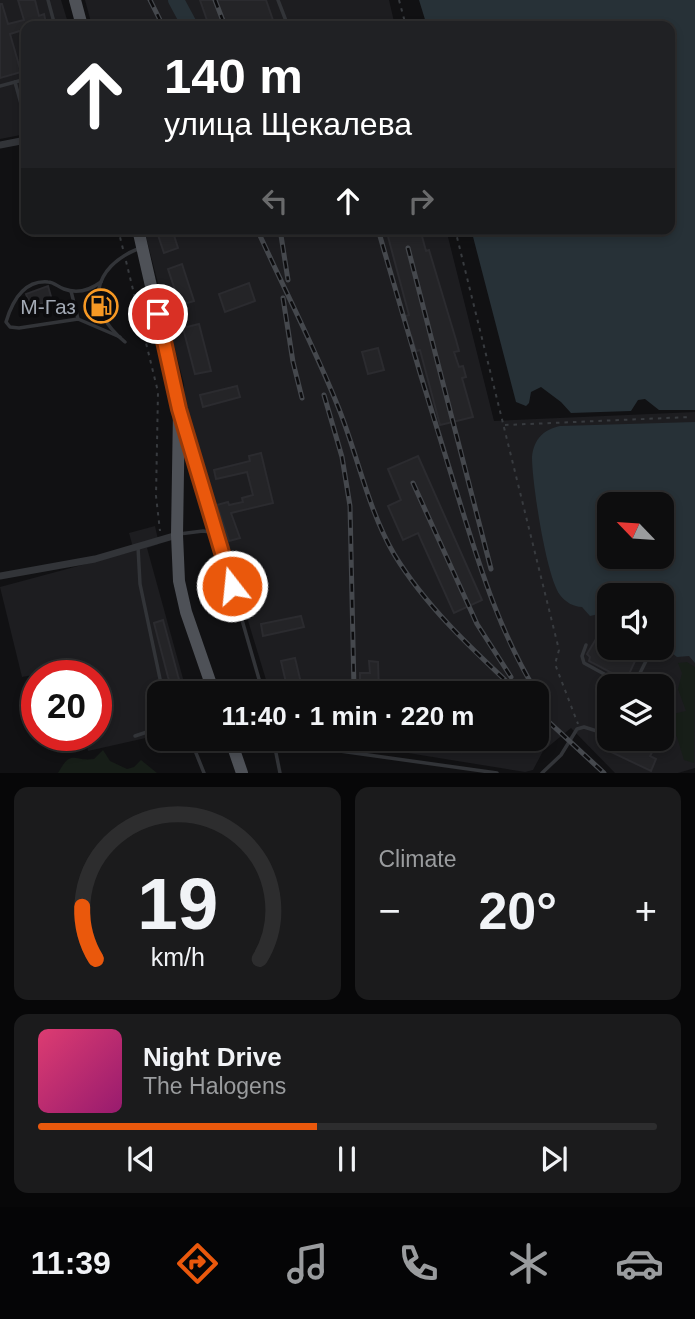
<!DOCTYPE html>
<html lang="en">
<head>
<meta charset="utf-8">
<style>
  body { margin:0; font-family:Helvetica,sans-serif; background:#1b1b1c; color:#f1f3f6; height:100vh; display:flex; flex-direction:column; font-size:26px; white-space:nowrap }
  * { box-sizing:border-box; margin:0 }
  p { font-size:23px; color:#9a9c9e }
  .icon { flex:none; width:38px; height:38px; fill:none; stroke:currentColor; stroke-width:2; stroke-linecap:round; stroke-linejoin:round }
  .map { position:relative; height:773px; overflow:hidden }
  .panel { display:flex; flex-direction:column; gap:14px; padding:14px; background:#070708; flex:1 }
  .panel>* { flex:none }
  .banner { position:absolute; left:21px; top:21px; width:654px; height:214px; border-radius:14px; box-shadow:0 4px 10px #0003,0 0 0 2px #2d2d2e; background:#202124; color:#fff; overflow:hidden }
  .needle { width:46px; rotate:295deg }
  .fabs { position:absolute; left:597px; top:492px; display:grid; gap:14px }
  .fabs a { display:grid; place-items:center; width:77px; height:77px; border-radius:14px; background:#0d0d0e; box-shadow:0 4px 10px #0003,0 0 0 2px #2d2d2e; font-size:35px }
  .speed { position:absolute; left:21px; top:660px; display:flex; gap:14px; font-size:35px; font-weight:700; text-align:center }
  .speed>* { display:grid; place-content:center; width:91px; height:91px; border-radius:50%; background:#0d0d0e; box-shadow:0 4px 10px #0003,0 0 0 2px #2d2d2e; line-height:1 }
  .speed .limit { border:10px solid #d22; background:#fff; color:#111 }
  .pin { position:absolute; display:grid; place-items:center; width:60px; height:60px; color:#fff; margin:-30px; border:4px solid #fff; border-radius:50%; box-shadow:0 2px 7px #0007 }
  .me { position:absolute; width:77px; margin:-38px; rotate:344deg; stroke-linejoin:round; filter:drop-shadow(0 0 5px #0008) }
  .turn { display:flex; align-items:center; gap:24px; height:147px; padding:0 28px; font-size:32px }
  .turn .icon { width:91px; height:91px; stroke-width:2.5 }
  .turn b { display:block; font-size:49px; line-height:60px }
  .lanes { display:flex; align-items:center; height:66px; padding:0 28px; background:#0003; justify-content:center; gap:35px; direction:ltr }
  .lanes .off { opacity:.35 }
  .big { font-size:52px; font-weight:700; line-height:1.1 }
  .panel .card { flex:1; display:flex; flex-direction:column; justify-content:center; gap:10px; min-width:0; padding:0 24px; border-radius:14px; background:#1b1b1c }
  .panel .dial { align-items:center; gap:0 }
  .dial svg { height:182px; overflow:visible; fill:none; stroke:#2d2d2e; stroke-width:7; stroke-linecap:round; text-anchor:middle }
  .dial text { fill:#f1f3f6; stroke:none }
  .song { display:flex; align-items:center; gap:21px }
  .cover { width:84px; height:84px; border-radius:10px; background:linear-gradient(135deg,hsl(340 70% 55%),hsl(320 70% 35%)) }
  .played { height:7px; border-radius:4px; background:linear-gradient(90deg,#ea580c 45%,#2d2d2e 45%) }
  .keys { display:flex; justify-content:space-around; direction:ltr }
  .heat { display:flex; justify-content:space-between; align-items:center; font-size:38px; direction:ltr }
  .panel .tiles { flex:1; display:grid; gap:14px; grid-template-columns:1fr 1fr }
  .card:last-child { grid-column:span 2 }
  .trip { position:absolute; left:147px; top:681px; width:402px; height:70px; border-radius:14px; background:#0d0d0e; box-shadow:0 4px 10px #0003,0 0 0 2px #2d2d2e; font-weight:700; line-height:70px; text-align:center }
  .menu { display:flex; height:112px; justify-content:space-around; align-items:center; background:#050506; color:#9a9c9e }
  .menu .icon { width:49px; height:49px }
  .menu .on { color:#ea580c }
  .menu b { font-size:32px; color:#f1f3f6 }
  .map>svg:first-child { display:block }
</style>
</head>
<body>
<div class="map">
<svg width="695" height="773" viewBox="0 0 695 773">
  <rect width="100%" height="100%" fill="#111113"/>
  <!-- built -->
  <g fill="#1d1d20" fill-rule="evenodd">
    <path d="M0,0H61L69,26H26V134L0,139Z"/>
    <path d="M85,0H389L395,26H92Z"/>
    <path d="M144,229H446L494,421L695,412V768L678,773H615L571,728L543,751L533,770L525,772L402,752L399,745L391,746L387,752L316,739L537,738V693H270L185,413L184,384ZM609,504H662V556H609ZM609,595H662V648H609ZM609,686H662V738H609Z"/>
    <path d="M155,526L159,544L147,548L187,693H159V735L88,751L85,735H96V676L72,675L70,668L22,677L0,587L134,551L129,533Z"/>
  </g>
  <!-- green -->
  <g fill="#171e18">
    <path d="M687,662L695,667L694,763L684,760L677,737L667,725L669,715L686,711L678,689L682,673L678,663Z"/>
    <path d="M103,750L110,761L127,769L134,767L141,760L157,773H58C72,748 73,762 94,759Z"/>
  </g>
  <!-- water -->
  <g fill="#273137" fill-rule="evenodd">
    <path d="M419,0H695V410H659L645,399L638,400L631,411L571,413L561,402L541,387L531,392L529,403L526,406L516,402L471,229H670V26H427Z"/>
    <path d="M695,422V663L689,656L677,657L662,645V595H609V626L604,616L599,614L590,616L582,607C574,607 565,602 560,595C546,576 532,482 532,457C534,439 543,430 560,426ZM609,504H662V556H609Z"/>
  </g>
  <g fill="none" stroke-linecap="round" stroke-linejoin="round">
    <!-- river -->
    <path stroke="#273137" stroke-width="16" d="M176,0L190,26"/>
  </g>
  <!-- building -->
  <g fill="#242427" stroke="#2b2b2f" stroke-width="2">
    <path d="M18,0H35L39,16L44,14L46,23L41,24V26H25L26,29L10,34L21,72L0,78V4H2L8,24L24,20Z"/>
    <path d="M200,0H266L275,26H209Z"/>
    <path d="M156,229H172L178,248L164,253Z"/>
    <path d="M386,229H420L426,251L429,250L456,340L459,351L454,352L459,367L463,366L466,377L462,378L473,417L440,425L420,350L416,351L412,337L409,338L403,317L409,315Z"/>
    <path d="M182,264L194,301L180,305L168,269Z"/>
    <path d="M249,283L255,301L225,312L219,294Z"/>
    <path d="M48,286L52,300L31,307L26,294Z"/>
    <path d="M199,324L211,371L195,374L183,328Z"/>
    <path d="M378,348L384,370L368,374L362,352Z"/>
    <path d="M237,386L240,397L203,407L200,395Z"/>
    <path d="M261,453L273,503L231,513L240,538L229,541L217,505L228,502L229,505L243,502L242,498L253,495L247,472L216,479L214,470L250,461L249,456Z"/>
    <path d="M418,456L482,600L454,613L418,533L403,540L388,506L401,500L388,469Z"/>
    <path d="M301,616L304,627L263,636L261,624Z"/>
    <path d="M163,620L178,676L183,693H174L168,677L154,623Z"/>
    <path d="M599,634L609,639V648H624L635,653L632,660L635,661L629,674L626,673L623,679L589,661L590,657L587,654Z"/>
    <path d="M295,658L301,683L287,687L281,661Z"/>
    <path d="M369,661L378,662L379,693H370V686L360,685V673H370Z"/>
    <path d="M424,738H443L463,742L461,752L423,745Z"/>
    <path d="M612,738H642L653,744L655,747L650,756L656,759L651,771L607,750Z"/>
  </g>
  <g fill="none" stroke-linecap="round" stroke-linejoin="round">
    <!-- path -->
    <g stroke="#383b3f" stroke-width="2" stroke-dasharray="3.5 5" stroke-linecap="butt">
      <path d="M399,0L406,26"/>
      <path d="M118,229L123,249"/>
      <path d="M455,229L559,650L555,664L578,724"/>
      <path d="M126,261L158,392L156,496L160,531"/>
      <path d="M505,425L690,417"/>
    </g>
    <!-- service -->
    <g stroke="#323438" stroke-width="3.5">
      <path d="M48,0L55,26"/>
      <path d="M278,0L288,26"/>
      <path d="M15,82L26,122"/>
      <path d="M0,86L26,79"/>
      <path d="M101,282C90,290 77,294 64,289C58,287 54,282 48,282C24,280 12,302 6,322L10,327L19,328L78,319L120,337"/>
      <path d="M71,291L78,319"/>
      <path d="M125,342C84,309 91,267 140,248"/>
      <path d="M184,425L217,533"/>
      <path d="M179,534L203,531L217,533L263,693"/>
      <path d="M138,547L140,584L163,693"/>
      <path d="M586,645L582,656L584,663L626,686"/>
      <path d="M627,686L637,679L650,653"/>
      <path d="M135,736L159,728"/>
      <path d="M190,738L204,773"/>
      <path d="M273,738L280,773"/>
      <path d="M296,738L340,751L497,773"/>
      <path d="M542,773L561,755L577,729L584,727L600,732L609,727"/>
    </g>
    <!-- minor -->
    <g stroke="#323438" stroke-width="7">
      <path d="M0,145L26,140"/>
      <path d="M0,576L95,559L177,535"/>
    </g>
    <!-- primary -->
    <g stroke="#4e5157" stroke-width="12">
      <path d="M75,0L82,26"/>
      <path d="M138,229L179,409L177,535L179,581L186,612L214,693"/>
      <path d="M230,738L242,773"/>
    </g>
    <defs>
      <g id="rail">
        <path d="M150,0L163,26"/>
        <path d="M215,0L225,26"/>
        <path d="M257,229C284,289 315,348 339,409C358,457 368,509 394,554C426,607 474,651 519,693"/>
        <path d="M280,229L288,280"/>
        <path d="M378,229C403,317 429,404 456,490C478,561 498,630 537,693"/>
        <path d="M408,248L491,569"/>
        <path d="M283,298L293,362L302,398"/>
        <path d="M324,395L342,457L350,506L354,689"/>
        <path d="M413,483L477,624L511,677"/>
        <path d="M537,711L604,773"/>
      </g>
    </defs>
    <!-- rail casing -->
    <use href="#rail" stroke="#45484d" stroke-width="5"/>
    <!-- rail -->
    <use href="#rail" stroke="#0c0c0e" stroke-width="2.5" stroke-dasharray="8" stroke-linecap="butt"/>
  </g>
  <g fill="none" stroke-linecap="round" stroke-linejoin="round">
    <defs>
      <path id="route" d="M158,314L179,409L232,586"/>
    </defs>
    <!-- route casing -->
    <use href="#route" stroke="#983908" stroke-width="18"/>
    <!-- route -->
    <use href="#route" stroke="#ea580c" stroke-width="12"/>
  </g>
  <!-- icons -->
  <defs>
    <symbol id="fuel-ring" viewBox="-11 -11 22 22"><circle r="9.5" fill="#0c0c0e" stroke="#f79924" stroke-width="1.5"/><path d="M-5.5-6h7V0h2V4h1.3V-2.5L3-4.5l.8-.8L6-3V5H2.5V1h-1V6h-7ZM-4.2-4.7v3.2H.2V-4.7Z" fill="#f79924"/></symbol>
  </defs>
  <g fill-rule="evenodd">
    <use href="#fuel-ring" x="82" y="287" width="38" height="38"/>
  </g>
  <g text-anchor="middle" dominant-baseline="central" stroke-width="7" stroke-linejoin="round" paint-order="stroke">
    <!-- poi labels -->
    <g font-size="21" fill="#a2a9b4" stroke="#0c0c0e" text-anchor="end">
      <text x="76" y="306">М-Газ</text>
    </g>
  </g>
</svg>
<div class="fabs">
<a><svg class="needle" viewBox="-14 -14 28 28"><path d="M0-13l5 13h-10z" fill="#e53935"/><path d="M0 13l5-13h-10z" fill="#9a9c9e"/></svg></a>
<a><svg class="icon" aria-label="sound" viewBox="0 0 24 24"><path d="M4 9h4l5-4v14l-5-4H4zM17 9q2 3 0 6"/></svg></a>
<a><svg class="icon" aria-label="layers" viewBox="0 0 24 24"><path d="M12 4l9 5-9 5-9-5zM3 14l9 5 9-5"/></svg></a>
</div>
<div class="speed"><div class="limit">20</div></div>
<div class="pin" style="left:158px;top:314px;background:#d93025"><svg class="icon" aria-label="arrive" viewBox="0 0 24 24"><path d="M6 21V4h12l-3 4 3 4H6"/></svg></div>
<svg class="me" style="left:232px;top:586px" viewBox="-20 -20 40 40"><circle r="17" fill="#ea580c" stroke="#fff" stroke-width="3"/><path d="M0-11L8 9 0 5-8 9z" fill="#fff"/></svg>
<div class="trip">11:40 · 1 min · 220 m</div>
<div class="banner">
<div class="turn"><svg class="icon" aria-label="ahead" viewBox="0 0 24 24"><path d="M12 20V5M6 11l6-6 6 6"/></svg><div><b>140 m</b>улица Щекалева</div></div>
<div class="lanes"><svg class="icon off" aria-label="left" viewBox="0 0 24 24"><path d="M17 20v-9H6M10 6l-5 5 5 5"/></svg><svg class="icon" aria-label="ahead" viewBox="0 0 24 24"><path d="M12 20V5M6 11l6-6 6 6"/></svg><svg class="icon off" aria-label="right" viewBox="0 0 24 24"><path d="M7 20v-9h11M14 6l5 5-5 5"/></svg></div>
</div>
</div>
<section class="panel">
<div class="tiles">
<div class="card dial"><svg viewBox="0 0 100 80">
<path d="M14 69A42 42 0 1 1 86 69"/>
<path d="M14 69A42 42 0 0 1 8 46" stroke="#ea580c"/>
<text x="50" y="56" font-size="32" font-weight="700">19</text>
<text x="50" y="72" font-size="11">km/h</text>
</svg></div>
<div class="card"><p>Climate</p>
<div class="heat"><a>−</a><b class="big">20°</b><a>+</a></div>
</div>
<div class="card">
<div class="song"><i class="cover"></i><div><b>Night Drive</b><p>The Halogens</p></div></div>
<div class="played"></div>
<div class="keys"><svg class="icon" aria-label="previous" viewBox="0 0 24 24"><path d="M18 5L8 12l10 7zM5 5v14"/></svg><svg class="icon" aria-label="pause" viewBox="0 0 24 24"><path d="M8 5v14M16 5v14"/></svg><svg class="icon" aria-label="next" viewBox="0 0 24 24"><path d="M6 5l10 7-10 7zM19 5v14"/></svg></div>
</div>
</div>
</section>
<nav class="menu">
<b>11:39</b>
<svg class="icon on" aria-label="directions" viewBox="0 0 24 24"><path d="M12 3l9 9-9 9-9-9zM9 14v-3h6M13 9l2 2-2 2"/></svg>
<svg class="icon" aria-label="music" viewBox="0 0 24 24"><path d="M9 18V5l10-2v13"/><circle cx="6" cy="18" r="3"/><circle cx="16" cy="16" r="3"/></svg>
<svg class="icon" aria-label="phone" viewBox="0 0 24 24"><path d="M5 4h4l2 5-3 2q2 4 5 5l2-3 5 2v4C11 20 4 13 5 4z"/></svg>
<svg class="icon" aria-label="climate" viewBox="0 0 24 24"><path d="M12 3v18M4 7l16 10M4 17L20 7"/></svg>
<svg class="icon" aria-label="car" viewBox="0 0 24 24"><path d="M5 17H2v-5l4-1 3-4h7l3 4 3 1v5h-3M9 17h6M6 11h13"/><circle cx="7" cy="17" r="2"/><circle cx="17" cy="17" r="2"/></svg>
</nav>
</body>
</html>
